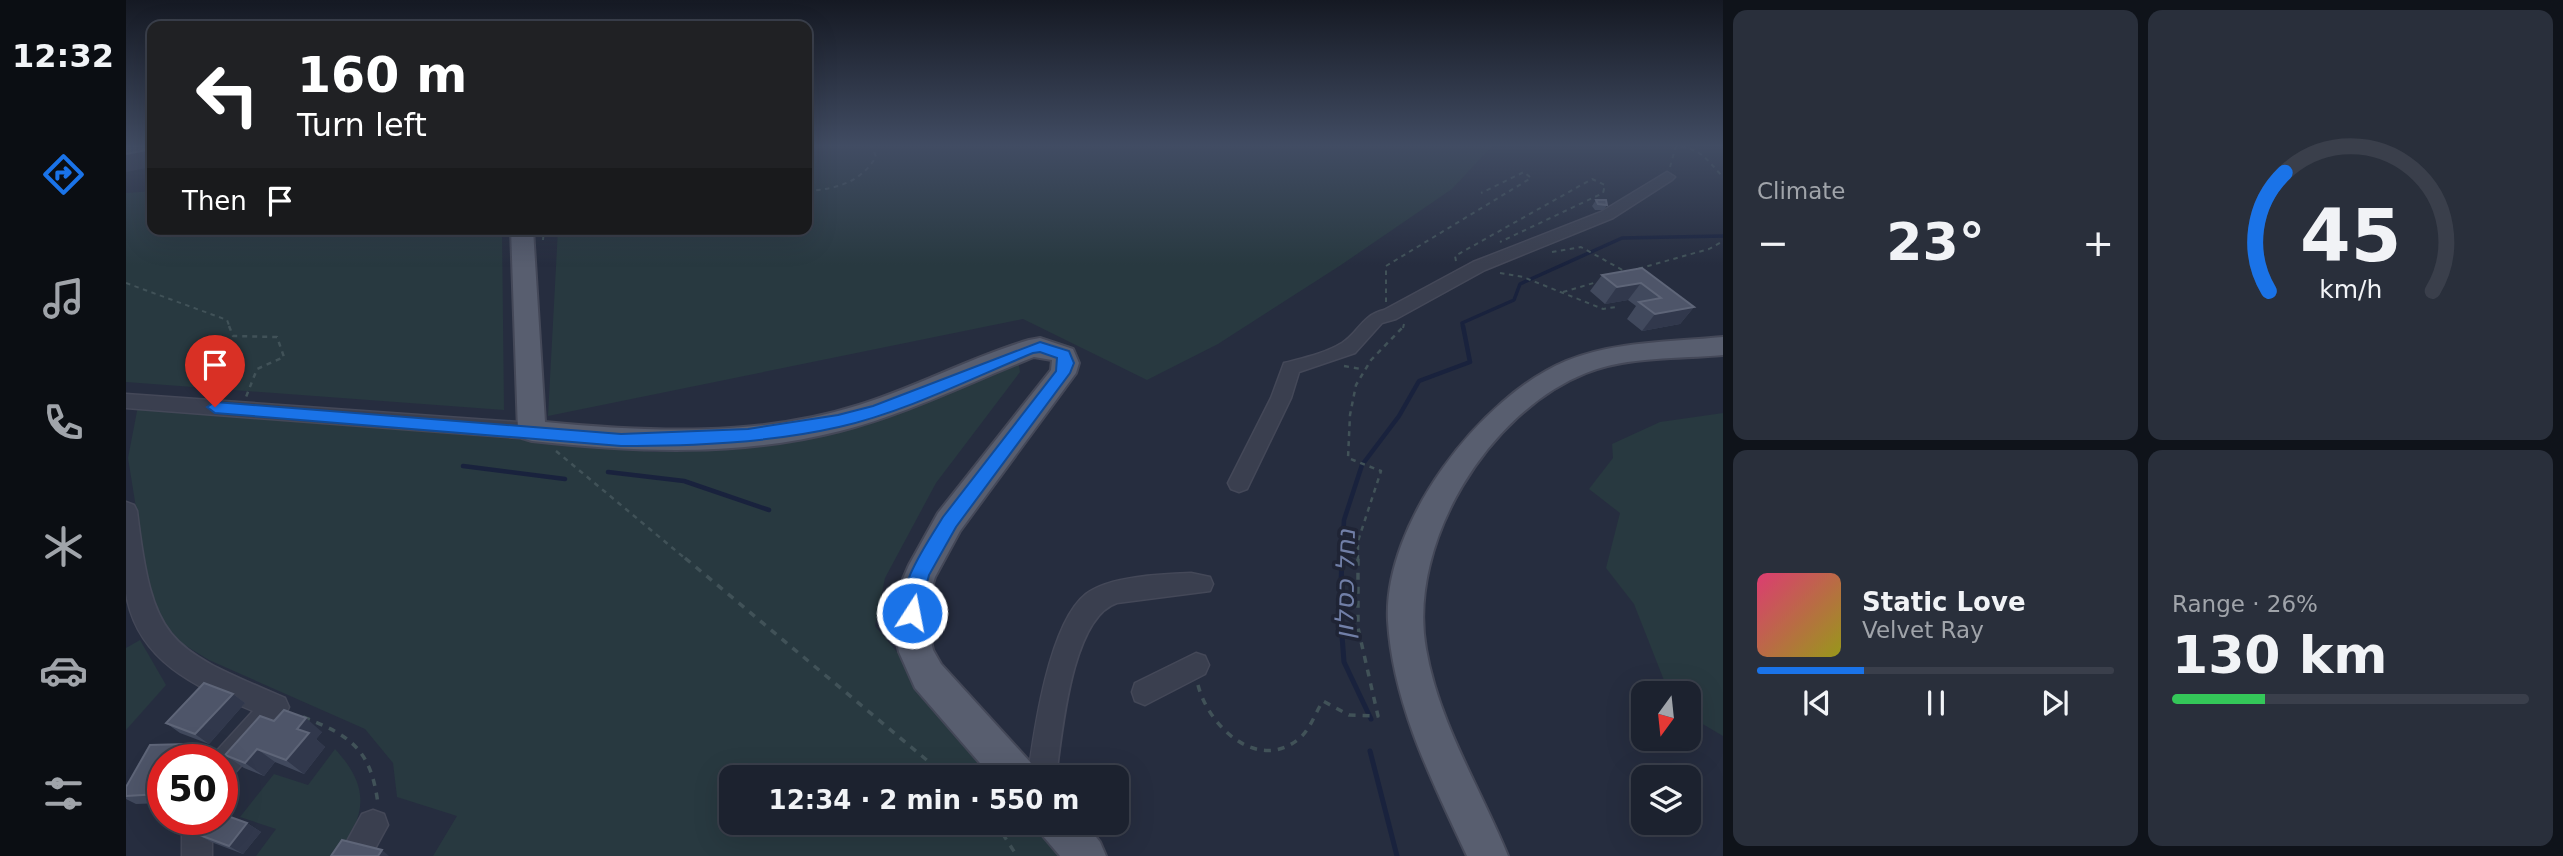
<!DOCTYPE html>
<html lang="en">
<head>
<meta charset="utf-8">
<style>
  body { margin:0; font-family:"DejaVu Sans","Noto Sans Hebrew",sans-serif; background:#292f3b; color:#f1f3f6; height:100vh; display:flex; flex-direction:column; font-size:26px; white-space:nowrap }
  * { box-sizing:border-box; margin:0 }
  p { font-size:23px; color:#a0a4aa }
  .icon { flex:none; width:38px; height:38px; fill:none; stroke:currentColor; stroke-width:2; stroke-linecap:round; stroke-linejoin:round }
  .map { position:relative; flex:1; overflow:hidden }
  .drawer { display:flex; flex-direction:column; gap:10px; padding:10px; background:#0f131a; width:840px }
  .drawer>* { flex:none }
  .top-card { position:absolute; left:21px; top:21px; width:665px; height:214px; border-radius:14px; box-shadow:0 7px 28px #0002,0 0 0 2px #3a3f4b; background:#202124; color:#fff; overflow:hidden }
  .needle { width:46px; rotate:195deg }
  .tools { position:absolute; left:1505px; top:681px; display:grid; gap:14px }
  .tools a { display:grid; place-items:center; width:70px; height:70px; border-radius:14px; background:#1c222f; box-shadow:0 7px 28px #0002,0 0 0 2px #3a3f4b; font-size:35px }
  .speed { position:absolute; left:21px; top:744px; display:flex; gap:14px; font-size:35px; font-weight:700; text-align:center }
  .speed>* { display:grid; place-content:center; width:91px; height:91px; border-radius:50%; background:#1c222f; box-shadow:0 7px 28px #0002,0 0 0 2px #3a3f4b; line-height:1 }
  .speed .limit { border:10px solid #d22; background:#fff; color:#111 }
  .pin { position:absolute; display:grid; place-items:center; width:60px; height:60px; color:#fff; margin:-72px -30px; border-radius:50% 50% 50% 0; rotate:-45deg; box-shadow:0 0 7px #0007 }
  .pin .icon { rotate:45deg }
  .me { position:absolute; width:77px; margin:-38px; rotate:11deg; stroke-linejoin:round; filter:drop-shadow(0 0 5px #0008) }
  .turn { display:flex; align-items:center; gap:24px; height:147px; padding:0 35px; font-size:32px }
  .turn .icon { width:91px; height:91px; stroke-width:2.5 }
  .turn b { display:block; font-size:49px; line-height:60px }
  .then { display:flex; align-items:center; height:66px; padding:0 35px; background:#0003; gap:14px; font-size:26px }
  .big { font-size:52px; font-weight:700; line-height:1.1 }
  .drawer .tile { flex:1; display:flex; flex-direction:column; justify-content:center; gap:10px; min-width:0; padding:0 24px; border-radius:14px; background:#292f3b }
  .drawer .dial { align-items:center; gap:0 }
  .dial svg { height:182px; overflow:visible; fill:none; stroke:#3a3f4b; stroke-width:7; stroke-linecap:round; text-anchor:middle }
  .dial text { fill:#f1f3f6; stroke:none }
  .song { display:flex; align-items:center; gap:21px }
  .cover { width:84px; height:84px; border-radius:10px; background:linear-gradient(135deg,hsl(340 70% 55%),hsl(60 70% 35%)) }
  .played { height:7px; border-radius:4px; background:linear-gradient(90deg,#1a73e8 30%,#3a3f4b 30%) }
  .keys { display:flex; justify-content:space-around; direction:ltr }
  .heat { display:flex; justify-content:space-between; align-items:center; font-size:38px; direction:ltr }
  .charge { height:10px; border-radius:5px; background:linear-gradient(90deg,#34c759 26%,#3a3f4b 0) }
  .drawer .tiles { flex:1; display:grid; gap:10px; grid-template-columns:repeat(2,1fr) }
  .trip { position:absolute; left:593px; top:765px; width:410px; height:70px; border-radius:14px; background:#1c222f; box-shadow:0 7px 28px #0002,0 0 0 2px #3a3f4b; font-weight:700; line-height:70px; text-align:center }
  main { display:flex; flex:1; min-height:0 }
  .menu { display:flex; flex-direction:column; width:126px; justify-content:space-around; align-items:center; background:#0b0e13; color:#a0a4aa }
  .menu .icon { width:49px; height:49px }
  .menu .selected { color:#1a73e8 }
  .menu b { font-size:32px; color:#f1f3f6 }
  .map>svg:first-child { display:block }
</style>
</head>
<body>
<main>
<nav class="menu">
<b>12:32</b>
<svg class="icon selected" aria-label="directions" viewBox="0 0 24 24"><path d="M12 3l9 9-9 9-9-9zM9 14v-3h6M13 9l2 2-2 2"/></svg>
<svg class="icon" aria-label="music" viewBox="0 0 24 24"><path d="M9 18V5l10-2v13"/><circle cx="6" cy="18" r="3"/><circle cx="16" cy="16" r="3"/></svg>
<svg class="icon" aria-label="phone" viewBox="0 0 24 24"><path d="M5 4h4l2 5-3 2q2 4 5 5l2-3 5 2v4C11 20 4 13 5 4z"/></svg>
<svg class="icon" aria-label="climate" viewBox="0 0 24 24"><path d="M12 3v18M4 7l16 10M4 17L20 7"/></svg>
<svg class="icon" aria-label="car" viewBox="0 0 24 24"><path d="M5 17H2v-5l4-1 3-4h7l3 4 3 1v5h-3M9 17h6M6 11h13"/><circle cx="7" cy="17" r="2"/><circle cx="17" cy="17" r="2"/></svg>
<svg class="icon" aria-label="filters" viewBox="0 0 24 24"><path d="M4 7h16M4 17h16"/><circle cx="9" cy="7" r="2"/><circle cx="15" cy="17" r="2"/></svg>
</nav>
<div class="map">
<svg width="1597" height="856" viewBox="0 0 1597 856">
  <rect width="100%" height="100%" fill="#262d3f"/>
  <!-- green -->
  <g fill="#283940">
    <path d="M681,146H1366L1326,189L1215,265L1092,344L1021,380L897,319L422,416L432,229H681Z"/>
    <path d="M26,191V229H376L378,410L0,382V193Z"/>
    <path d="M892,360L894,372L810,483L759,578L749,626L877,777H606V822L915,823L943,856H307L331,816L271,797L267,763L239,729L83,660L42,635L23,589L2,458L12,406L530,452L718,424Z"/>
    <path d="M1597,413V736L1563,716V693H1543L1508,604L1480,568L1494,513L1463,489L1487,458L1486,444L1534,422Z"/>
    <path d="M14,640L40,685L0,730V648Z"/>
    <path d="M209,749C245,788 240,815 211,856H130L150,829L114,817L148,774L182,785Z"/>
  </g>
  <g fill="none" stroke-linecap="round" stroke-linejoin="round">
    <!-- stream-far2 -->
    <path stroke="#19223d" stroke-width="3.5" d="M1337,328L1336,323L1388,300L1394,284L1496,238L1597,236"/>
    <!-- stream-far1 -->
    <g stroke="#19223d" stroke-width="4.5">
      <path d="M337,466L439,479"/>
      <path d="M482,472L558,481L643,510"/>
      <path d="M1216,560L1218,520L1236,465L1273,416L1293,381L1344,362L1337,326"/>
    </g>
    <!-- stream -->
    <g stroke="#19223d" stroke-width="5">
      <path d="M1216,558L1214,609L1218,662L1245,719"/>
      <path d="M1244,751L1271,856"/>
    </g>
    <defs>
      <g id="minor">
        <path d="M1541,172L1549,177L1546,180L1487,218L1359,270L1270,319L1256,323L1229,353L1173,372L1165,398L1121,489L1113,492L1105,489L1102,483L1145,398L1158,363C1177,358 1198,354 1216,343C1233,332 1236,315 1258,310L1347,262L1475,212Z"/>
        <path d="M0,394L406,423L413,426L417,431L413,436L406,439L0,408Z"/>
        <path d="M0,502L8,505L11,511C27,644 41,647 159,698L163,707L159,716L106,776L96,780V760H84L86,756L127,711C71,687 11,662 0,593C0,565 0,531 0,502Z"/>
        <path d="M1065,573L1084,577L1087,584L1084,591L991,603C945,618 936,735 930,777H902C908,731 923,623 960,594C983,576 1037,574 1065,573Z"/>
        <path d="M1070,653L1079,656L1083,665L1079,674L1019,705L1009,701L1006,692L1009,683Z"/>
        <path d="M247,810L258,814L262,825L245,856H213L236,814Z"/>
        <rect x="56" y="819" width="30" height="37"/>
      </g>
      <g id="major">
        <path d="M385,229H407L419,422C522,432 633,437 733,405C791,387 845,357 903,340L914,338L947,349L953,363L950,373L834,531L809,577L803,597L802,628L807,650L815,664L905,763L910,777H866L789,688L773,652L768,628L769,597L783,565L812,513L925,370L926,360L908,357C844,382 781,414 714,431C613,457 508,452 406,441L396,438L392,431Z"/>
        <path d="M1597,337V355C1553,359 1502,356 1460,373C1362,412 1281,544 1300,649C1313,724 1354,787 1382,856H1341C1306,781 1267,704 1262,621C1257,524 1354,397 1440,361C1489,341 1545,342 1597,337Z"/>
        <path d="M911,822H958L974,842L980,856H934L917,836Z"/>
      </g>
    </defs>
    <!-- minor casing -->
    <use href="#minor" stroke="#444858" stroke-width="3"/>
    <!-- major casing -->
    <use href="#major" stroke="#444858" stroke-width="4"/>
    <!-- path-far2 -->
    <g stroke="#415258" stroke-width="2" stroke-dasharray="4.5 4.5" stroke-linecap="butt">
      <path d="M1544,167L1550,146C1575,148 1581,160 1597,177"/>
      <path d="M681,191C710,189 734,183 750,157L746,146"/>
      <path d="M417,240L418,229"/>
      <path d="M1426,252L1455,247L1500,272"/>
      <path d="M1330,261L1329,256L1466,179L1479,185L1477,193L1374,242"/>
      <path d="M1504,271L1583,249L1597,241"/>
      <path d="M1374,273L1397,277L1477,309L1490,307"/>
      <path d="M0,283L101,320L104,328"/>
      <path d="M1437,292L1471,282"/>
      <path d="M1260,302V266L1405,178L1398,172L1355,193"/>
      <path d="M1277,328L1278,324"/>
    </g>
    <!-- path-far1 -->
    <g stroke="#415258" stroke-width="2.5" stroke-dasharray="5 5" stroke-linecap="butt">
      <path d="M103,326L107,336L151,337L158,357L131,369L120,397"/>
      <path d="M1218,366L1235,369"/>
      <path d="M430,451L561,560"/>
      <path d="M1232,560V541L1255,471L1222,458L1224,415L1230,385L1245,360L1278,326"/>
    </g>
    <!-- path -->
    <g stroke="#415258" stroke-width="3.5" stroke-dasharray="7 7" stroke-linecap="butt">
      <path d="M559,558L821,777"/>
      <path d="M1072,685C1082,725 1131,774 1174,738C1185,728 1189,713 1197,701L1223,715L1252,716L1232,628V558"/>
      <path d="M177,717C226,736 245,750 252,804"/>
      <path d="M869,822L891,856"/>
    </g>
    <!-- minor -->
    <use href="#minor" fill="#3a3f4f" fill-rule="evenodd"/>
    <!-- major -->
    <use href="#major" fill="#585e6f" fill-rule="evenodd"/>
  </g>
  <!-- wall -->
  <g fill="#41495d">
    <path d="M1470,200L1481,205L1478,210H1469L1466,206Z"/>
    <path d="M1516,268L1568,307L1554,324L1516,331L1501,319L1510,306L1502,300L1479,304L1464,291L1476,275Z"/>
    <path d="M107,694L119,703L83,744L54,733L40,723Z"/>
    <path d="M148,721L196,732L190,739L199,747L178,774L149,762L138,776L118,768L99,755Z"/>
    <path d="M61,744L75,753L71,760H37V803L10,804L0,799V787L24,745Z"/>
    <path d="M121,823L135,832L117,854L85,842L71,834Z"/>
  </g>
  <!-- shaded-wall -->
  <g fill="#31384c">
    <path d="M26,149V167L0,172V154Z"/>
    <path d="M1515,283L1502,300L1479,304L1491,287Z"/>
    <path d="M1568,307L1554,324L1516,331L1529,314Z"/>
    <path d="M107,694L119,703L83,744L69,734Z"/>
    <path d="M180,718L196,732L190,739L199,747L178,774L160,760L171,729Z"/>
    <path d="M61,744L75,753L71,760H53Z"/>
    <path d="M131,749L149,762L138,776L119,763Z"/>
    <path d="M121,823L135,832L117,854L103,846Z"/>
    <path d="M256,850L263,856H252Z"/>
  </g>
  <!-- building -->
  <g fill="#4e5569" stroke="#5e6578" stroke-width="2">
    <path d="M0,146H26V149L0,154Z"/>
    <path d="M1470,200H1480L1481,205L1472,204Z"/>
    <path d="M1516,268L1568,307L1529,314L1513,302L1535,298L1515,283L1491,287L1476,275Z"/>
    <path d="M78,683L107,694L69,734L40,723Z"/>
    <path d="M158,710L180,718L171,729L183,733L160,760L131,749L119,763L99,755L134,716L148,721Z"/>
    <path d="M61,744L53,760H37V788L33,794L0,796V787L24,745Z"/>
    <path d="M96,814L121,823L103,846L71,834L83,819H96Z"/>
    <path d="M216,840L256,850L252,856H205Z"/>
  </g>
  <!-- sky -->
  <linearGradient id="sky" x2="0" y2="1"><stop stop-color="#151923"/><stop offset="0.55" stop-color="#414c63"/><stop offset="1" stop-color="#414c63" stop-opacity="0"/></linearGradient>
  <rect width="1597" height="265" fill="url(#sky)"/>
  <!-- route -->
  <path fill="#1a73e8" stroke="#114b97" stroke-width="2" d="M914,342L943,351L948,363L944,373L830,527L803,575L792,619H779C766,592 803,540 817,517L930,371L931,358L914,352L907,353C844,379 779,412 713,427C642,443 568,446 495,446L89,413L81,407L89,402L495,434L622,429L712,415L747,406Z"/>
  <g text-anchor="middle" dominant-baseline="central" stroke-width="7" stroke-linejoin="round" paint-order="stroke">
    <!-- water labels -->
    <g font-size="26" font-style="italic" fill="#717fa7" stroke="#1f2435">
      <text transform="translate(1219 584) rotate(-89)">נחל כסלון</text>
    </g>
  </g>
</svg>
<div class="tools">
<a><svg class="needle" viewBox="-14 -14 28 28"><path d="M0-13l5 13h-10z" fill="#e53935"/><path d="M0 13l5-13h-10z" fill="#a0a4aa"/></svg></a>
<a><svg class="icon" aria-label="layers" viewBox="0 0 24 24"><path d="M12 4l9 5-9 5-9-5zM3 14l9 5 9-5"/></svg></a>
</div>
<div class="speed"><div class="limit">50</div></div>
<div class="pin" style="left:89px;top:407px;background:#d93025"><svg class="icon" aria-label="arrive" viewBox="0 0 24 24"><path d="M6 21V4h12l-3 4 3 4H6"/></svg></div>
<svg class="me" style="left:786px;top:613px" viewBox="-20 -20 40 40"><circle r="17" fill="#1a73e8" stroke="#fff" stroke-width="3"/><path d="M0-11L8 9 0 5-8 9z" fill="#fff"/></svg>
<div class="trip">12:34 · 2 min · 550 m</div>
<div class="top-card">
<div class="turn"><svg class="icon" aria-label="left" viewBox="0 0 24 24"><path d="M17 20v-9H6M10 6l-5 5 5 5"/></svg><div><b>160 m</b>Turn left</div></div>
<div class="then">Then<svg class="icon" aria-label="arrive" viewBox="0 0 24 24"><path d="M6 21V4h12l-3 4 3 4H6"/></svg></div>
</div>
</div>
<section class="drawer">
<div class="tiles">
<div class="tile"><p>Climate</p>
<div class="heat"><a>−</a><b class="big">23°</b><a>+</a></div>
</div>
<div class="tile dial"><svg viewBox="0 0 100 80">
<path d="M14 69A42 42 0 1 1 86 69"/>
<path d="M14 69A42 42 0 0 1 21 17" stroke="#1a73e8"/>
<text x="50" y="56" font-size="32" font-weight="700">45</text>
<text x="50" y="72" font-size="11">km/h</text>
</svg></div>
<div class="tile">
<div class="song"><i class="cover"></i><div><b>Static Love</b><p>Velvet Ray</p></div></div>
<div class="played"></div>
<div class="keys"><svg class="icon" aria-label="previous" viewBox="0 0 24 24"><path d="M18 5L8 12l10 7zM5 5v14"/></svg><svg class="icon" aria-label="pause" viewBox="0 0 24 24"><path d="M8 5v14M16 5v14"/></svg><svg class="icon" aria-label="next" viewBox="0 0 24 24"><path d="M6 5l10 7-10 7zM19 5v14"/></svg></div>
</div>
<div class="tile"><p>Range · 26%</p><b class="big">130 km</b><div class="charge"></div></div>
</div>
</section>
</main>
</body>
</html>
